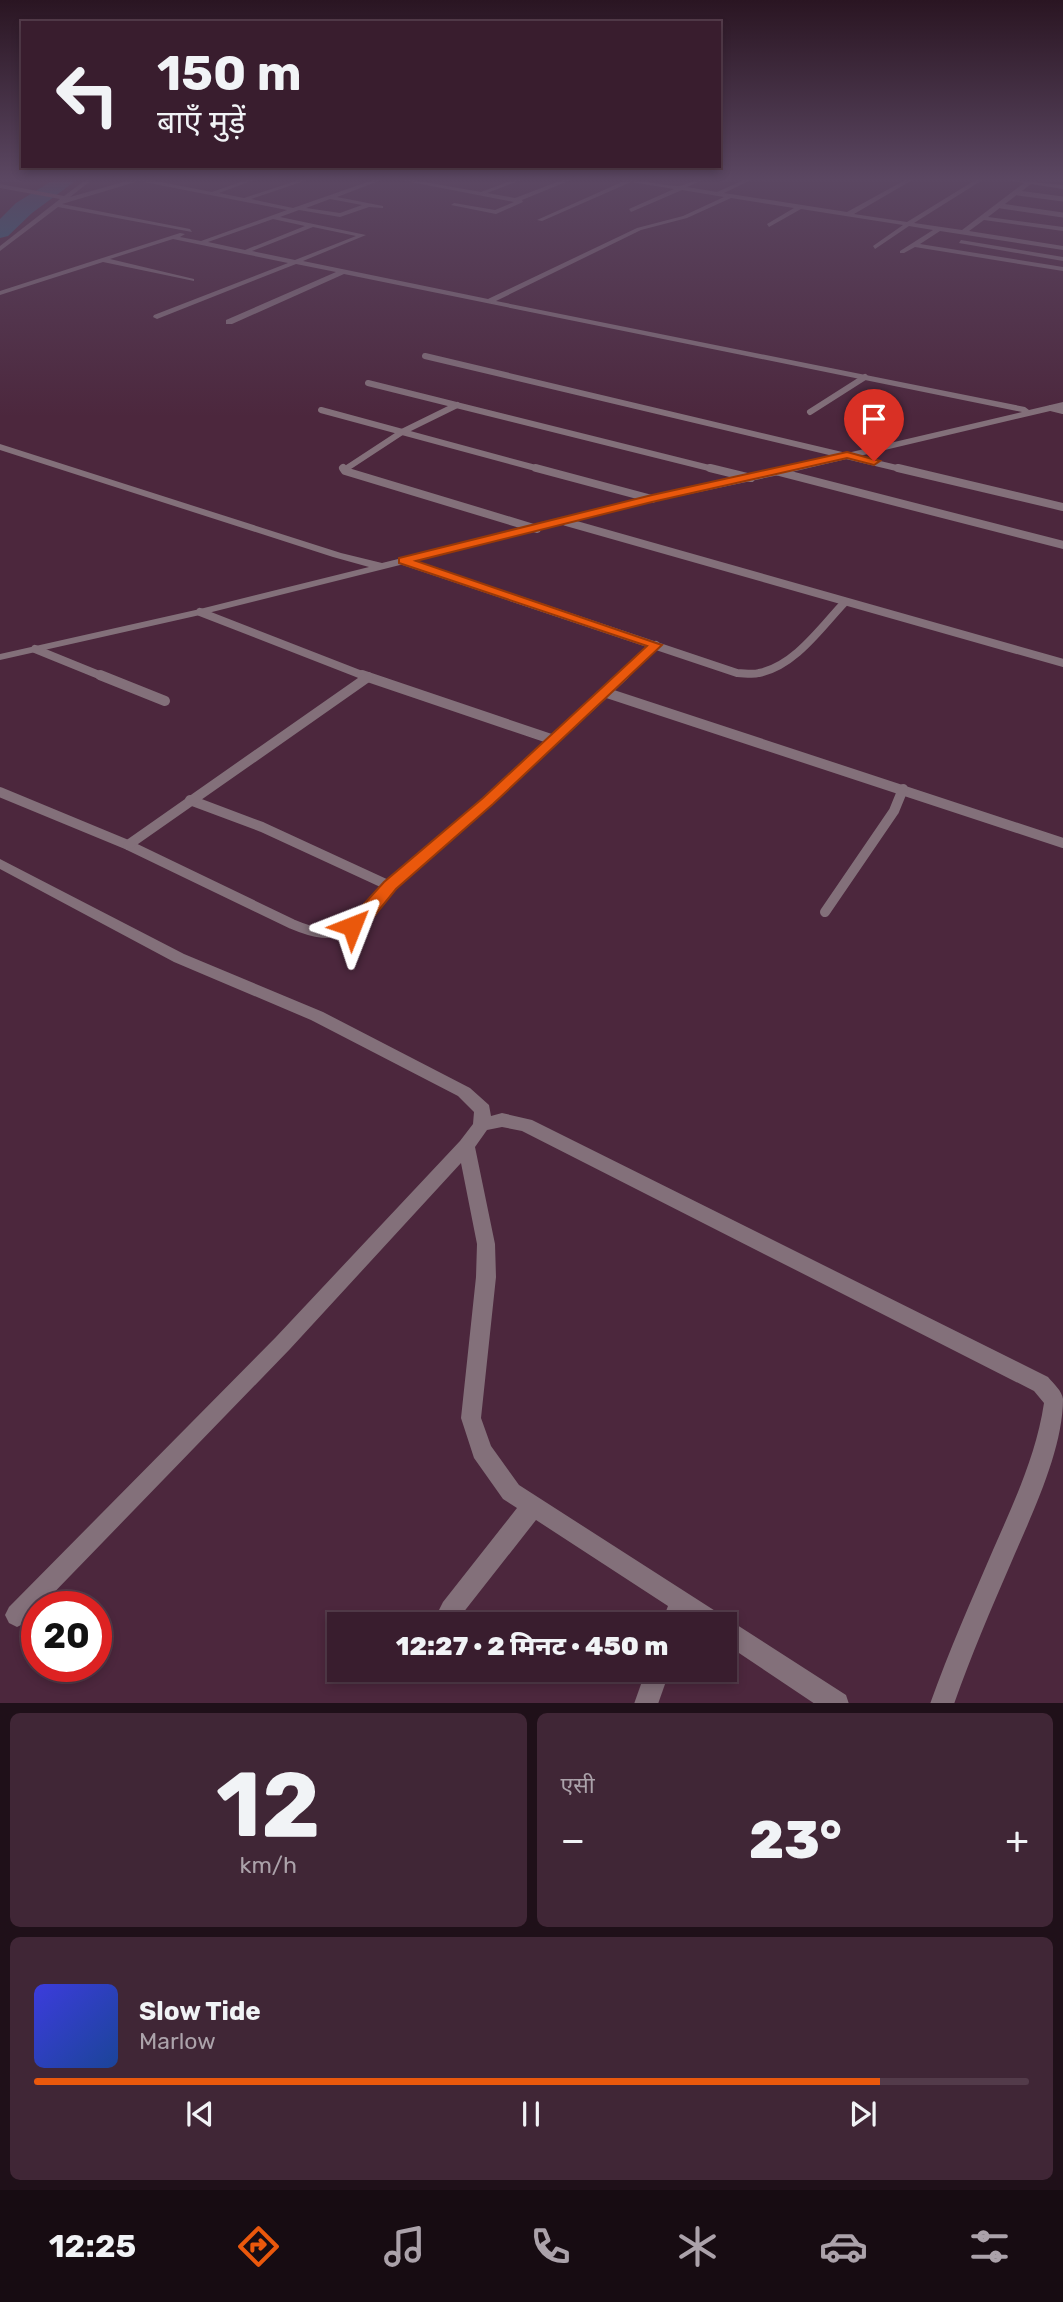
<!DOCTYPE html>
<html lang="hi">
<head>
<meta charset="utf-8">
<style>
  body { margin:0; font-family:Rubik,"Noto Sans Devanagari",sans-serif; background:#402636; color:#f1f3f6; height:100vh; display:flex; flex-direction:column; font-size:26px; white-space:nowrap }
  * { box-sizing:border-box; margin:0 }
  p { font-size:23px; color:#aba2aa }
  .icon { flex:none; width:38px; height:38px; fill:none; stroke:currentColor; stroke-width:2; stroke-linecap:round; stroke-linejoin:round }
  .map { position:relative; height:1703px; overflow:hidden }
  .sheet { display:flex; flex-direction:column; gap:10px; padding:10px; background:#1f1019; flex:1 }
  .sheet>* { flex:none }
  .guide { position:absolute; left:21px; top:21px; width:700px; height:147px; border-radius:0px; box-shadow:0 4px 10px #0003,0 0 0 2px #533b4a; background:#391d2e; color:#f1f3f6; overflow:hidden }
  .speed { position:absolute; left:21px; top:1591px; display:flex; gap:14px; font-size:35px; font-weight:700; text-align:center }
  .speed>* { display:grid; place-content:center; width:91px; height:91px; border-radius:50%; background:#391d2e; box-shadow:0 4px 10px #0003,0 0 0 2px #533b4a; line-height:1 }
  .speed .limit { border:10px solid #d22; background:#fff; color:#111 }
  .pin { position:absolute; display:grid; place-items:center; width:60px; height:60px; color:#fff; margin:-72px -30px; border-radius:50% 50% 50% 0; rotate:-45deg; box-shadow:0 0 7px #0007 }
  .pin .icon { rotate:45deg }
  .me { position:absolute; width:77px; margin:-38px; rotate:45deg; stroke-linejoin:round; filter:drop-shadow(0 0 5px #0008) }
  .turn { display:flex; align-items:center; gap:24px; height:147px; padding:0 21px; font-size:32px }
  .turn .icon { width:91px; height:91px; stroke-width:2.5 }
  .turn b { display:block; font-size:49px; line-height:60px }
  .big { font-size:52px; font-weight:800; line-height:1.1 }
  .sheet .card { flex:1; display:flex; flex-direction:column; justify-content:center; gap:10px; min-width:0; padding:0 24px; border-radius:10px; background:#402636 }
  .sheet .dial { align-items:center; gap:0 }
  .dial b { font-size:91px; line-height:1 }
  .song { display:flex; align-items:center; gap:21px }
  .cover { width:84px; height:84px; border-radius:10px; background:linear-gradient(135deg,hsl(240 70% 55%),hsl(220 70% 35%)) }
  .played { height:7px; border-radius:4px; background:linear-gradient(90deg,#ea580c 85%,#533b4a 85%) }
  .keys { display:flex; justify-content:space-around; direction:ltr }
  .heat { display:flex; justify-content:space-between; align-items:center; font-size:38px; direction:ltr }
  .sheet .tiles { flex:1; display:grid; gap:10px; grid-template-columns:1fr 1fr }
  .card:last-child { grid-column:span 2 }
  .trip { position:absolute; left:327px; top:1612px; width:410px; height:70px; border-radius:0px; background:#391d2e; box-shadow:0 4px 10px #0003,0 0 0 2px #533b4a; font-weight:800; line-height:70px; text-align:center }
  .menu { display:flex; height:112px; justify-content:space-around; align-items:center; background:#170c12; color:#aba2aa }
  .menu .icon { width:49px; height:49px }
  .menu .current { color:#ea580c }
  .menu b { font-size:32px; color:#f1f3f6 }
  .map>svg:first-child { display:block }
</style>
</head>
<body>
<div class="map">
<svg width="1063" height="1704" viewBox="0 0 1063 1704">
  <rect width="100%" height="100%" fill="#4c273d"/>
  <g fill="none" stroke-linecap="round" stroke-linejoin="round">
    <!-- river -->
    <path fill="#246d85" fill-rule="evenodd" d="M55,179H78L32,213L8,236L0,238V219L16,203Z"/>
    <!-- lane-far3 -->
    <g stroke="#83707a" stroke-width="5">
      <path d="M1018,193L1063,199"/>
      <path d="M1001,206L1063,215"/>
    </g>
    <!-- lane-far2 -->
    <g stroke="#83707a" stroke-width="6">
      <path d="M425,356L905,470"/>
      <path d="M368,383L717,470"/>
      <path d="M1051,408L1063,411"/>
      <path d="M321,410L543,470"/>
      <path d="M810,412L865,377"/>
      <path d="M344,470L402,432L457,405"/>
    </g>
    <!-- lane-far1 -->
    <g stroke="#83707a" stroke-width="8">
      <path d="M343,468L345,471L537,529"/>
      <path d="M536,468L652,499"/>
      <path d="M710,468L751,478"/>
      <path d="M898,468L1063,507"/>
      <path d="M779,472L1063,545"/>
      <path d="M566,522L1063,663"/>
      <path d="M403,561L737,673C744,673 752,675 759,673C795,666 822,626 845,602"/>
      <path d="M200,612L367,677"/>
      <path d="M35,649L104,677"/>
      <path d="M622,677L656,645"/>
    </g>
    <!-- lane -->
    <g stroke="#83707a" stroke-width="10">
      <path d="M100,675L165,701"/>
      <path d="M362,675L554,740"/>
      <path d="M604,692L1063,843"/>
      <path d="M0,792L128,845L292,924C313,933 331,938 353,925C374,913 387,888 406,873C480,808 552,742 624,675"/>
      <path d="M190,800L262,827L390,886"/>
      <path d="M128,845L368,677"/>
      <path d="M825,912L894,811L903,789"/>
    </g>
    <!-- street -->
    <g fill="#83707a" fill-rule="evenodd">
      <path d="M87,179H93L70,197L134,179H145L212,192L249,179H257L219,193L244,198L302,179H310L251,199L293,208L376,179H384L337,197L383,206V208L369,207L340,217L299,210L280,217L366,235L303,261L488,299L637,228L683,216L724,197L682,190L631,212L629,209L674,189L631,182L542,221L537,220L624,181L619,179C638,179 657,185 677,186C686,186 695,179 705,179L687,187L717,192L746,179H753L724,193L847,212L907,179H914L854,214L907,222L977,179H984L914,223L962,230L1024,183L1002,179L1063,185V189L1031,184L988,217L1063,227V231L984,220L969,231L1063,246V250L940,231L920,244L1063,267V271L915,247L904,253H900V251L933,230L909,226L875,249L873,246L903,225L801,209L769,227L767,224L794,208L731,198L687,218L641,230L496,301L1025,407L1029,410L1063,402V408L779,475L652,502L200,615L0,660V654L200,609L369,567L333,557L0,450V444L341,553L382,563L652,496L779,469L1022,412L344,274L232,324H226V320L336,272L296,264L157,319L153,317L154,315L288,263L173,239L110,259L194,279V281L103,262L0,295V291L180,233L185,234L180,237L201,241L287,210L139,181L62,204L190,229L192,232L58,207L0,251V246L60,199L0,188V184L64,196ZM330,199L362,205L340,213L306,208ZM273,219L305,226L245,250L208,242ZM313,227L356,236L295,260L252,251Z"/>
      <path d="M395,179H407L481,192L516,179H524L487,193L515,198L565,179H573L522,200L523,202L496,214L451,205L454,203L495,210L514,202Z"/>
      <path d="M961,240L1063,257V261L959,243Z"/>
      <path d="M0,859L184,954L323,1012L470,1088L489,1105L491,1116L502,1113L532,1120L1048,1377C1054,1384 1062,1391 1063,1399C1063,1451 1031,1516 1011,1563C991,1609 971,1656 954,1704H930C949,1651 971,1601 993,1550C1014,1502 1036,1456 1044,1403L1034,1391L522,1131L502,1127L487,1130L475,1147L495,1244L496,1277L481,1418L491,1446L519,1485L846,1695L849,1704H815L724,1643V1624H696L687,1618L685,1624H661L668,1606L536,1520L459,1618L451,1622L443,1618L439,1610L443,1602L517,1508L503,1499L474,1458L461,1418L476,1277L477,1244L461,1163L290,1349L41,1606H37V1611L25,1623L17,1627L9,1623L5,1615L9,1607L276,1337L460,1141L473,1124L474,1112L458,1096L311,1020L174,962L0,869Z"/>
      <path d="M646,1670H670L658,1704H634Z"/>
    </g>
  </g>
  <!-- sky -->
  <linearGradient id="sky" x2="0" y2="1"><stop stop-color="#2a1522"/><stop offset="0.43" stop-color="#5b4762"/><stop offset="1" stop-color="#5b4762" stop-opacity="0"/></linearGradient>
  <rect width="1063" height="417" fill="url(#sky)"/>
  <!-- route -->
  <path fill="#ea580c" stroke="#983908" stroke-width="2" d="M847,452L880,461L874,465L847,458L652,502L416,561L662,645L493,804L396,889L371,920L358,930H346L344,926L384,882L483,798L647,646L399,563V558L652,495Z"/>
</svg>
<div class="speed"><div class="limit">20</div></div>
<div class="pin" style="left:874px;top:461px;background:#d93025"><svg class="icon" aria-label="arrive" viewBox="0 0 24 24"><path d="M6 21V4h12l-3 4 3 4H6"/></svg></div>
<svg class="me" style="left:352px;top:926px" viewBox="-20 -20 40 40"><path d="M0-17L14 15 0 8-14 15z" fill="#ea580c" stroke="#fff" stroke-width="4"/></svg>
<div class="trip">12:27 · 2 मिनट · 450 m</div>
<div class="guide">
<div class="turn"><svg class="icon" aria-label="left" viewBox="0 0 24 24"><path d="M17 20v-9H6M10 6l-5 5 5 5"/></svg><div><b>150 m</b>बाएँ मुड़ें</div></div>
</div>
</div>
<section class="sheet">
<div class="tiles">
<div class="card dial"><b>12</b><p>km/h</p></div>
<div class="card"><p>एसी</p>
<div class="heat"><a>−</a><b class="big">23°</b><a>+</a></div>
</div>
<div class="card">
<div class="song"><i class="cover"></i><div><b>Slow Tide</b><p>Marlow</p></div></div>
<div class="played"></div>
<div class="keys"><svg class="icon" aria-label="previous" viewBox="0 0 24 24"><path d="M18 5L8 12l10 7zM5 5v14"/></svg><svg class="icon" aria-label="pause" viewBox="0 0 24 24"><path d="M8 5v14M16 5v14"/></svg><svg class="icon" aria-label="next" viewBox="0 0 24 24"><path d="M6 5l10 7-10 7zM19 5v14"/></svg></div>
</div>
</div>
</section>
<nav class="menu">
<b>12:25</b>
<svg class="icon current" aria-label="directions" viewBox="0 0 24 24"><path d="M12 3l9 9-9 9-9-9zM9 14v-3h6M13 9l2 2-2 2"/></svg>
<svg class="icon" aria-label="music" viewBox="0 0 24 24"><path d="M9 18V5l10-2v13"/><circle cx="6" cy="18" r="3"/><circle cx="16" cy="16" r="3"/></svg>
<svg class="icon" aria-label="phone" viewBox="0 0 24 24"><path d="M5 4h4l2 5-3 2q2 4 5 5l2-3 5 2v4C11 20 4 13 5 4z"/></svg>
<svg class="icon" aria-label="climate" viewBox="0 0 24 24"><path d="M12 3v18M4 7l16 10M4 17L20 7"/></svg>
<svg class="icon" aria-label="car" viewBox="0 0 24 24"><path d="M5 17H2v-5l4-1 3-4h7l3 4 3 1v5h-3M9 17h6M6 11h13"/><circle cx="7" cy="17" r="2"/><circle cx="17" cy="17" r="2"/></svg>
<svg class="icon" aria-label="filters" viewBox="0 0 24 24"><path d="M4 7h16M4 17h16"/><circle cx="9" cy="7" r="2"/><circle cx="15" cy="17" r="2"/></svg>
</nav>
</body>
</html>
